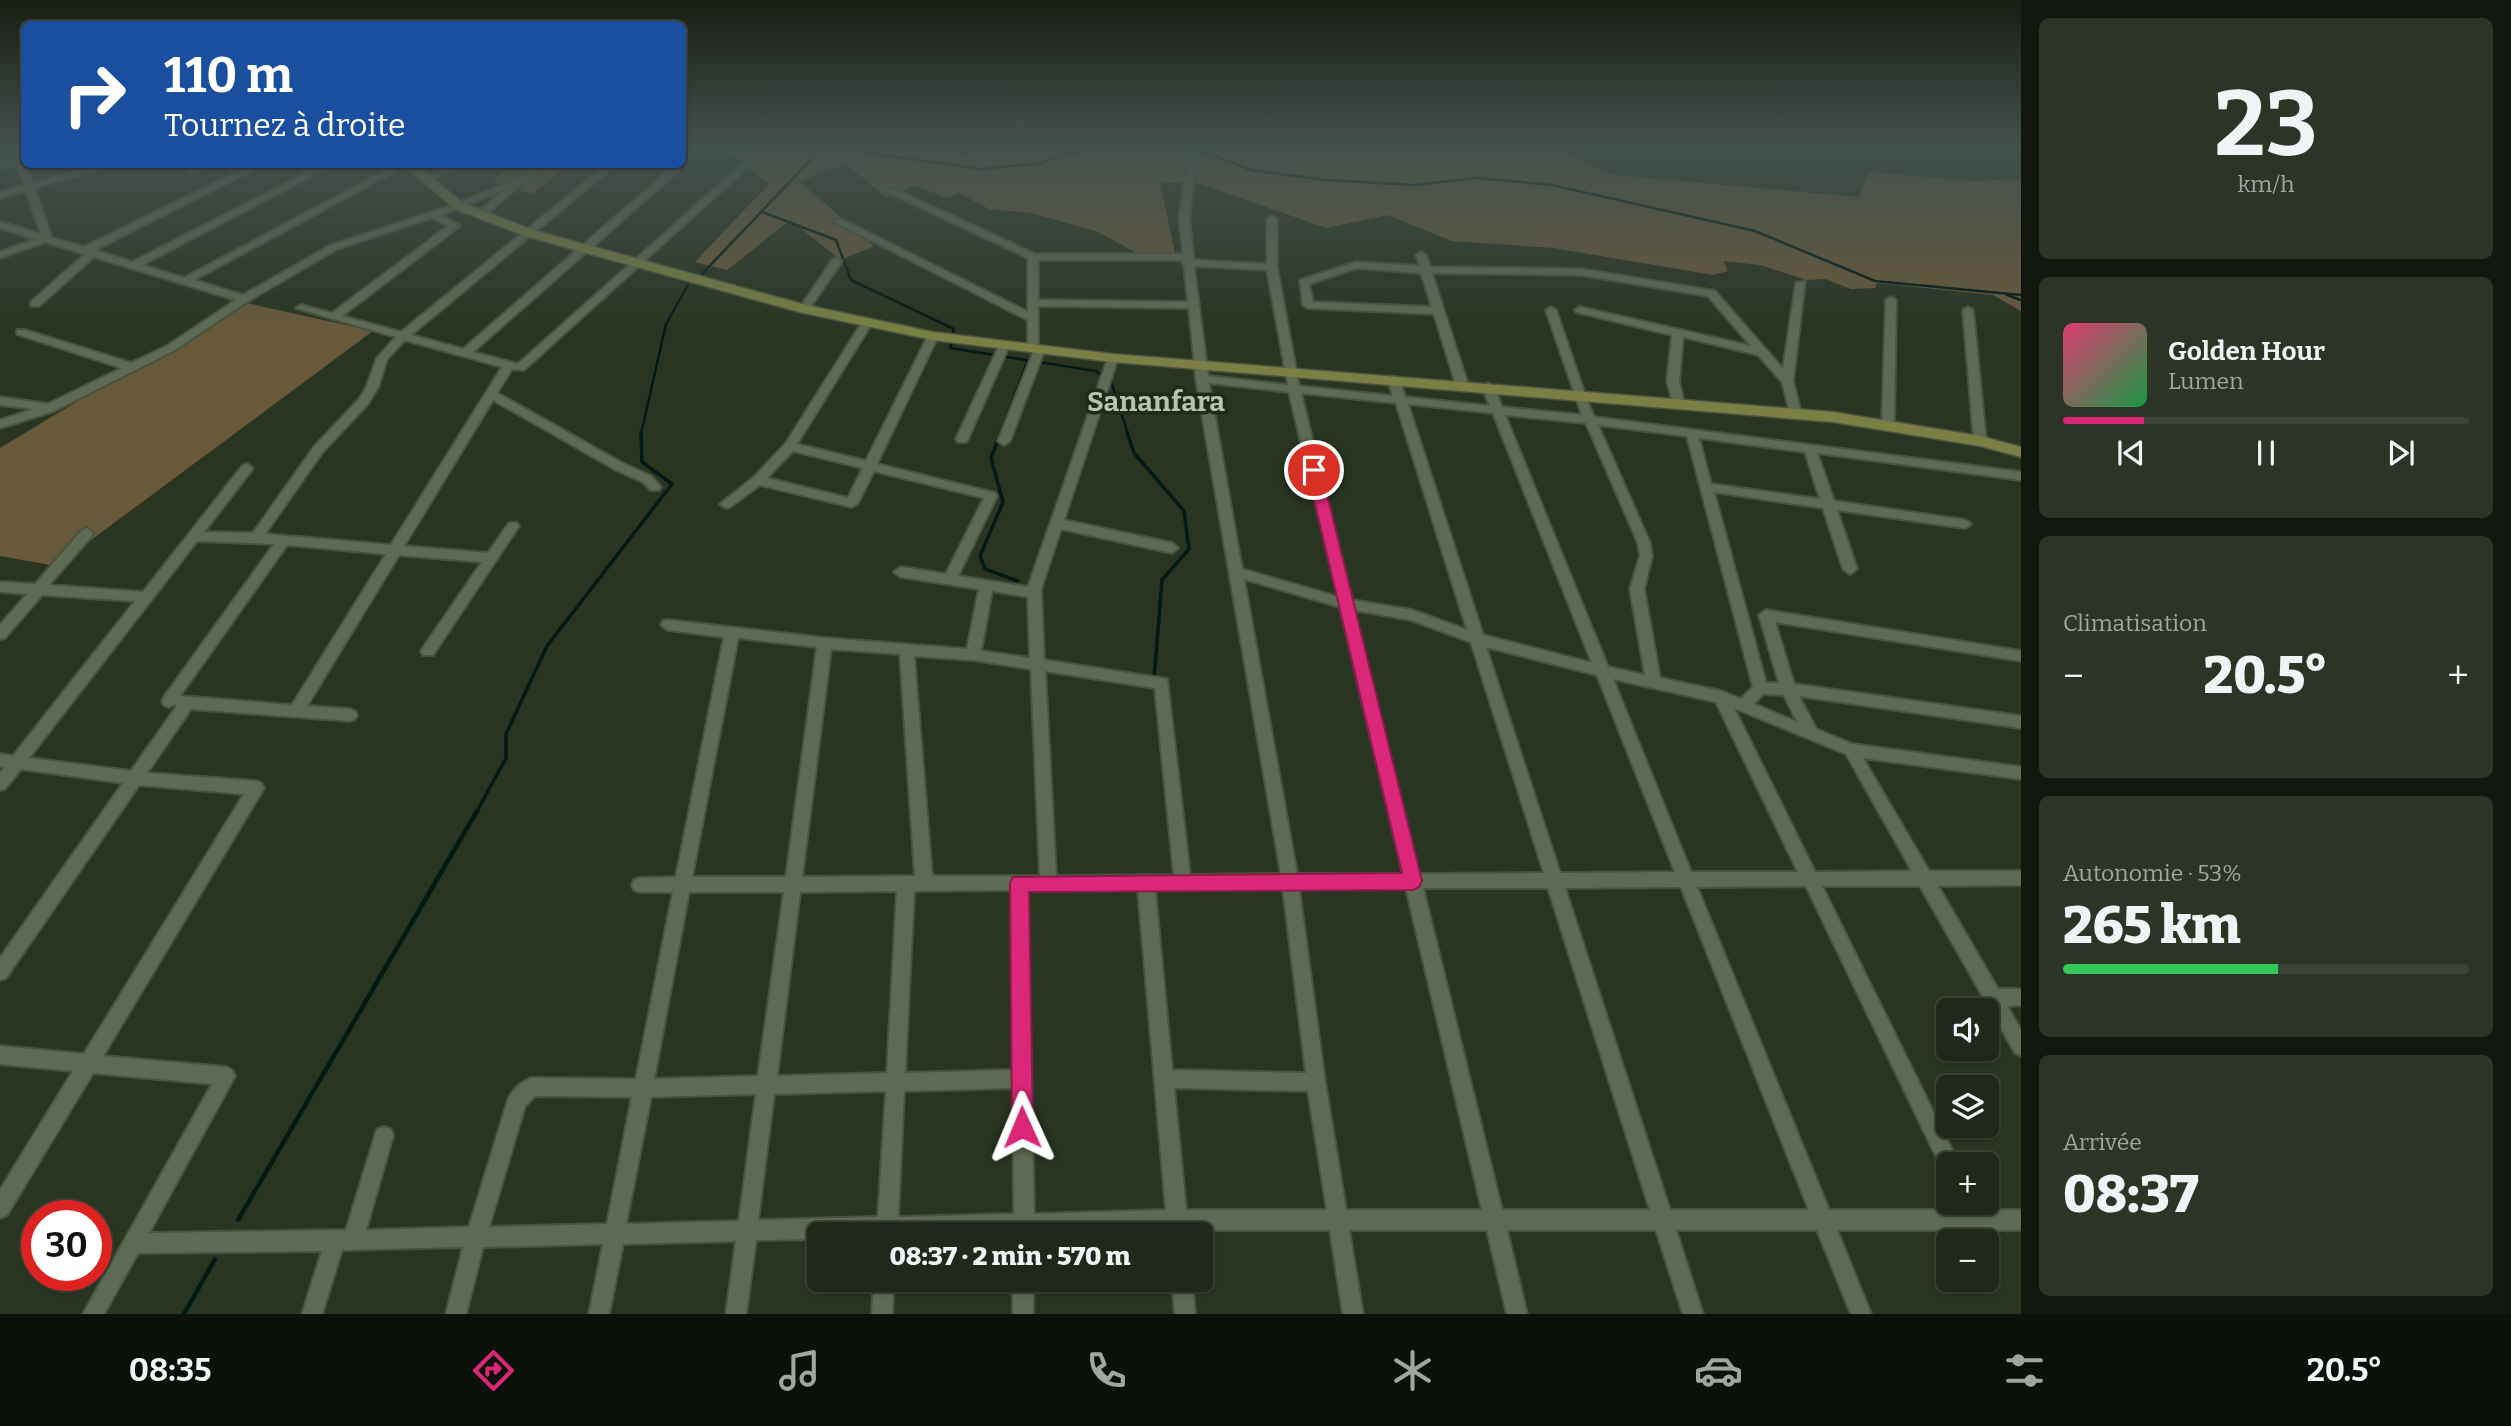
<!DOCTYPE html>
<html lang="fr">
<head>
<meta charset="utf-8">
<style>
  body { margin:0; font-family:Bitter,serif; background:#2c3426; color:#f1f3f6; height:100vh; display:flex; flex-direction:column; font-size:26px; white-space:nowrap }
  * { box-sizing:border-box; margin:0 }
  p { font-size:23px; color:#a1a6a2 }
  .icon { flex:none; width:38px; height:38px; fill:none; stroke:currentColor; stroke-width:2; stroke-linecap:round; stroke-linejoin:round }
  .map { position:relative; flex:1; overflow:hidden }
  .panel { display:flex; flex-direction:column; gap:18px; padding:18px; background:#11160e; width:490px }
  .panel>* { flex:none }
  .hud { position:absolute; left:21px; top:21px; width:665px; height:147px; border-radius:10px; box-shadow:0 2px 5px #0004,0 0 0 2px #3c4438; background:#1a4fa0; color:#fff; overflow:hidden }
  .fabs { position:absolute; left:1936px; top:998px; display:grid; gap:14px }
  .fabs a { display:grid; place-items:center; width:63px; height:63px; border-radius:10px; background:#1f2819; box-shadow:0 2px 5px #0004,0 0 0 2px #3c4438; font-size:35px }
  .speed { position:absolute; left:21px; top:1200px; display:flex; gap:14px; font-size:35px; font-weight:700; text-align:center }
  .speed>* { display:grid; place-content:center; width:91px; height:91px; border-radius:50%; background:#1f2819; box-shadow:0 2px 5px #0004,0 0 0 2px #3c4438; line-height:1 }
  .speed .limit { border:10px solid #d22; background:#fff; color:#111 }
  .pin { position:absolute; display:grid; place-items:center; width:60px; height:60px; color:#fff; margin:-30px; border:4px solid #fff; border-radius:50%; box-shadow:0 2px 7px #0007 }
  .me { position:absolute; width:77px; margin:-38px; rotate:359deg; stroke-linejoin:round; filter:drop-shadow(0 0 5px #0008) }
  .turn { display:flex; align-items:center; gap:24px; height:147px; padding:0 28px; font-size:32px }
  .turn .icon { width:91px; height:91px; stroke-width:2.5 }
  .turn b { display:block; font-size:49px; line-height:60px }
  .big { font-size:52px; font-weight:800; line-height:1.1 }
  .panel .tile { flex:1; display:flex; flex-direction:column; justify-content:center; gap:10px; min-width:0; padding:0 24px; border-radius:10px; background:#2c3426 }
  .panel .dial { align-items:center; gap:0 }
  .dial b { font-size:91px; line-height:1 }
  .song { display:flex; align-items:center; gap:21px }
  .cover { width:84px; height:84px; border-radius:10px; background:linear-gradient(135deg,hsl(340 70% 55%),hsl(140 70% 35%)) }
  .played { height:7px; border-radius:4px; background:linear-gradient(90deg,#db2777 20%,#3c4438 20%) }
  .keys { display:flex; justify-content:space-around; direction:ltr }
  .heat { display:flex; justify-content:space-between; align-items:center; font-size:38px; direction:ltr }
  .charge { height:10px; border-radius:5px; background:linear-gradient(90deg,#34c759 53%,#3c4438 0) }
  .trip { position:absolute; left:807px; top:1222px; width:406px; height:70px; border-radius:10px; background:#1f2819; box-shadow:0 2px 5px #0004,0 0 0 2px #3c4438; font-weight:800; line-height:70px; text-align:center }
  .dock { display:flex; height:112px; justify-content:space-around; align-items:center; background:#0c100a; color:#a1a6a2 }
  .dock .icon { width:49px; height:49px }
  .dock .active { color:#db2777 }
  .dock b { font-size:32px; color:#f1f3f6 }
  main { display:flex; flex:1; min-height:0 }
  .map>svg:first-child { display:block }
</style>
</head>
<body>
<main>
<div class="map">
<svg width="2021" height="1314" viewBox="0 0 2021 1314">
  <rect width="100%" height="100%" fill="#293521"/>
  <!-- green -->
  <g fill="#68593a">
    <path d="M722,147H932L959,155L1058,147H1555L1613,175L1859,197L1868,172L1973,181L2021,179V311L1993,295L1877,283L1875,288L1851,289L1825,279L1807,280L1760,265L1723,261L1728,271L1713,275L1554,248L1452,241L1388,215L1326,228L1201,184L1160,182L1176,258H1146L1096,231L1031,213L989,209L959,193L947,198L914,185L887,198L845,163L800,182L874,246L841,260L790,220L727,270L695,262L769,184Z"/>
    <path d="M511,165H568L532,194L492,182Z"/>
    <path d="M242,302L373,331L56,566L0,556V448Z"/>
  </g>
  <g fill="none" stroke-linecap="round" stroke-linejoin="round">
    <!-- stream-far2 -->
    <g stroke="#021a16" stroke-width="2.5">
      <path d="M848,147L852,151L982,169L1043,163L1063,153L1161,148L1210,154L1250,170L1326,180L1414,185L1476,178L1552,185L1755,231L1875,281L2021,295"/>
      <path d="M762,212L836,240L851,280L954,329L953,332"/>
      <path d="M702,274L823,147"/>
      <path d="M2007,295L2021,300"/>
      <path d="M951,344L950,348L1096,371L1112,384L1128,434"/>
      <path d="M641,434L666,324L688,285"/>
      <path d="M1000,434L1028,360"/>
    </g>
    <!-- stream-far1 -->
    <g stroke="#021a16" stroke-width="3.5">
      <path d="M1001,432L991,458L1003,502L980,556L985,569L1018,581"/>
      <path d="M1127,432L1134,453L1184,511L1189,549L1162,580L1154,679"/>
      <path d="M476,813L506,758V734L547,646L672,484L642,462L641,432"/>
    </g>
    <!-- stream -->
    <g stroke="#021a16" stroke-width="4.5">
      <path d="M238,1220L477,811"/>
      <path d="M184,1314L215,1259"/>
    </g>
    <defs>
      <g id="minor">
        <path d="M12,147H20L24,164H26L33,183L102,164H118L35,188L52,238L84,247L253,164H265L95,250L132,262L323,164H335L142,265L184,278L397,164H409L194,280L243,295L331,245L456,204L520,177L535,164H545L483,217L475,215L504,190L441,215L460,226L342,316L401,332L607,164H617L411,335L463,349L676,164H682V159L697,147H706L473,352L518,364L750,157L757,159L524,370L512,369L497,393L624,464L651,476L661,487L659,490H651L643,482L616,470L493,400L404,546L488,553L509,523H517L519,526L433,655H423L421,651L482,562L399,555L307,706L350,709L355,711L357,715L355,719L350,721L191,709L147,773L256,781L261,783L264,788L103,1056L226,1067L232,1070L235,1076L149,1233L346,1230L375,1136L377,1129L384,1127L391,1129L393,1136L366,1230L469,1227L508,1100C512,1090 521,1082 531,1078L636,1079L673,892H640L634,890L632,885L634,880L640,878L676,877L724,637L668,630L661,625L663,621L668,620L825,638L967,649L979,589L901,577L894,572L901,567L946,574L984,498L874,471L858,503L852,507L760,485L730,507L726,508L720,504L754,477L786,443L863,321L867,320L872,323L797,444L866,461L928,336L933,333L937,334L938,336L877,464L995,493L997,496L958,576L1028,587L1108,358L1109,356H1117L1118,358L1064,520L1172,543L1178,548L1172,553L1061,529L1041,589L1044,660L1167,679L1190,875L1281,874L1196,379L1189,308L1038,306V348L1044,351L1010,441L1004,445L998,441L1033,353L1028,350V320L833,221L841,219L1028,312V258L889,193V189H895L1035,254H1183L1179,217L1190,147H1198L1189,217L1194,260L1267,264V219L1272,216L1277,219V267L1299,386L1393,396L1388,380L1394,377L1400,380L1405,397L1490,406L1482,387L1488,383L1494,387L1502,407L1582,415L1546,310L1551,307L1556,310L1585,395L1594,417L2021,472V480L1817,453L1834,501L1965,520L1971,524L1965,528L1837,510L1857,569L1850,574L1843,569L1823,508L1714,492L1766,683H1779L1759,615L1766,610L2021,651V661L1775,622L1794,684L2021,716V728L1799,696L1816,729L1852,744L2021,767V779L1863,758L1929,871H2021V885L1938,886L1998,989H2021V1005L2007,1006L2021,1030V1056L2015,1053L1920,886H1822L1959,1164H1948V1173L1943,1171L1806,886L1697,887L1829,1210H1963L1959,1202H1979L1983,1210H2021V1230H1837L1871,1314H1851L1817,1230H1676L1703,1314H1683L1656,1230H1507L1527,1314H1507L1487,1230H1349L1363,1314H1343L1330,1230H1188V1234H1168V1230L1034,1234H819V1239L756,1240L746,1314H726L736,1241L623,1244L609,1314H589L603,1244L483,1247L466,1314H446L463,1247L342,1250L322,1314H302L322,1251L138,1253L104,1314H83L212,1084L93,1073L7,1215L0,1218V1190L73,1071L0,1064V1046L84,1054L244,794L139,785L6,978L0,980V958L123,783L21,769L5,789L0,790V773L4,767L0,766V754L13,756L135,601L42,595L5,638L0,639V625L27,594L0,592V582L35,584L82,530L87,528L93,533L92,536L49,585L143,592L243,465L247,464L253,468L251,471L204,532L253,533L314,447L359,399L366,388L377,358L396,337L296,308L301,305L332,313L448,226L432,218L337,249L248,301L175,350L54,411L0,428V420L34,409L0,405V397L48,404L122,368L17,334V330H25L131,363L167,346L236,300L94,257L39,306H31V302L85,254L45,242L0,258V252L35,239L0,228V222L41,234L26,191L0,198V192L24,185L17,164L0,169V163L16,159ZM1038,260H1184L1182,263L1184,265L1188,302L1038,300ZM1194,266L1267,270L1288,385L1208,376ZM405,340L502,367L391,545L265,534L322,453L367,405L378,388L387,359ZM1209,383L1289,392L1338,597L1242,569ZM1301,393L1396,403L1467,630L1412,610L1352,600ZM1408,404L1493,413L1592,663L1483,635ZM1505,415L1586,423L1638,543L1640,556L1630,589L1645,675L1608,667ZM1598,425L1687,436L1753,687L1741,699L1721,691L1660,678L1644,589L1652,556L1650,543ZM1699,438L1805,452L1820,499L1711,484ZM793,451L863,468L848,498L767,478ZM197,541L274,544L164,697L162,701L164,705L169,707L175,704L177,706L131,771L29,758ZM287,545L386,554L292,705L180,696ZM1244,579L1340,607L1403,874H1297ZM992,591L1028,597L1030,658L981,651ZM1354,610L1411,620L1471,642L1544,873L1419,874ZM738,638L817,647L786,877H692ZM1486,647L1597,675L1675,872L1560,873ZM831,649L900,654L915,876L802,877ZM914,656L973,660L1031,669L1040,876H932ZM1045,671L1155,688L1174,875L1056,876ZM1613,679L1716,702L1798,872H1691ZM1763,694L1784,695L1797,722L1754,704ZM1734,708L1846,754L1912,871L1815,872ZM1681,887L1809,1210H1670L1565,888ZM1406,888L1482,1210H1346L1325,1082L1299,889ZM1423,888H1548L1650,1210H1502ZM1283,889L1306,1073L1172,1070L1155,890ZM1011,890L1013,1070L905,1073L914,891ZM1027,890H1138L1166,1210L1034,1214ZM897,891L887,1073L777,1076L800,892ZM689,892H784L758,1076L654,1079ZM1013,1088L1014,1214L898,1217L904,1091ZM1174,1088L1308,1091L1327,1210H1186ZM886,1091L878,1217L758,1220L774,1094ZM756,1094L739,1221L626,1224L651,1097ZM535,1096L632,1097L607,1224L489,1227L525,1106Z"/>
        <path d="M183,164H192L193,167L218,164L190,174L187,173Z"/>
        <path d="M457,164H471L426,181L418,179Z"/>
        <path d="M1421,252L1426,255L1430,267L1581,269L1715,291L1783,369L1796,283L1805,281L1793,381L1801,413L1795,417L1791,416L1782,382L1758,355L1683,337L1679,382L1684,402L1678,406L1674,405L1667,382L1672,335L1576,312L1575,310L1580,307L1751,346L1708,296L1581,275L1432,273L1468,385L1462,389L1456,385L1434,314L1308,308L1303,305L1300,280L1356,262L1420,266L1416,255ZM1357,268L1421,273L1432,307L1313,302L1309,284Z"/>
        <path d="M837,258L842,261L809,309L804,312L800,311L799,309L833,259Z"/>
        <path d="M1891,297L1896,300L1894,424L1888,428L1882,424L1886,300Z"/>
        <path d="M1968,307L1973,310L1986,441L1980,445L1974,441L1963,310Z"/>
        <path d="M1004,343L1009,346L968,439L966,442H958L956,439L999,346Z"/>
        <path d="M874,1279H894L892,1314H872Z"/>
        <rect x="1013" y="1279" width="20" height="35"/>
        <path d="M1172,1279H1192L1195,1314H1175Z"/>
      </g>
      <path id="major" d="M402,164H415L463,203L533,230L806,305L933,332L1113,354L1833,412L1980,436L2021,447V457L1980,446L1833,422L1113,362L933,340L799,312L525,236L455,209Z"/>
    </defs>
    <!-- minor casing -->
    <use href="#minor" stroke="#485341" stroke-width="4"/>
    <!-- major casing -->
    <use href="#major" stroke="#485341" stroke-width="3"/>
    <!-- minor -->
    <use href="#minor" fill="#5e6b54" fill-rule="evenodd"/>
    <!-- major -->
    <use href="#major" fill="#7a7f44" fill-rule="evenodd"/>
  </g>
  <!-- sky -->
  <linearGradient id="sky" x2="0" y2="1"><stop stop-color="#171d12"/><stop offset="0.44" stop-color="#43514e"/><stop offset="1" stop-color="#43514e" stop-opacity="0"/></linearGradient>
  <rect width="2021" height="331" fill="url(#sky)"/>
  <!-- route -->
  <path fill="#db2777" stroke="#8e194d" stroke-width="2" d="M1314,465L1321,470L1422,881L1419,887L1413,890L1029,892L1033,1127L1030,1135L1022,1138L1015,1135L1012,1127L1010,883L1013,877L1402,873L1307,470Z"/>
  <g text-anchor="middle" dominant-baseline="central" stroke-width="7" stroke-linejoin="round" paint-order="stroke">
    <!-- district labels -->
    <g font-size="28" font-weight="bold" fill="#b6c5ac" stroke="#1f2b17">
      <text x="1156" y="401">Sananfara</text>
    </g>
  </g>
</svg>
<div class="fabs">
<a><svg class="icon" aria-label="sound" viewBox="0 0 24 24"><path d="M4 9h4l5-4v14l-5-4H4zM17 9q2 3 0 6"/></svg></a>
<a><svg class="icon" aria-label="layers" viewBox="0 0 24 24"><path d="M12 4l9 5-9 5-9-5zM3 14l9 5 9-5"/></svg></a>
<a>+</a>
<a>−</a>
</div>
<div class="speed"><div class="limit">30</div></div>
<div class="pin" style="left:1314px;top:470px;background:#d93025"><svg class="icon" aria-label="arrive" viewBox="0 0 24 24"><path d="M6 21V4h12l-3 4 3 4H6"/></svg></div>
<svg class="me" style="left:1022px;top:1127px" viewBox="-20 -20 40 40"><path d="M0-17L14 15 0 8-14 15z" fill="#db2777" stroke="#fff" stroke-width="4"/></svg>
<div class="trip">08:37 · 2 min · 570 m</div>
<div class="hud">
<div class="turn"><svg class="icon" aria-label="right" viewBox="0 0 24 24"><path d="M7 20v-9h11M14 6l5 5-5 5"/></svg><div><b>110 m</b>Tournez à droite</div></div>
</div>
</div>
<section class="panel">
<div class="tile dial"><b>23</b><p>km/h</p></div>
<div class="tile">
<div class="song"><i class="cover"></i><div><b>Golden Hour</b><p>Lumen</p></div></div>
<div class="played"></div>
<div class="keys"><svg class="icon" aria-label="previous" viewBox="0 0 24 24"><path d="M18 5L8 12l10 7zM5 5v14"/></svg><svg class="icon" aria-label="pause" viewBox="0 0 24 24"><path d="M8 5v14M16 5v14"/></svg><svg class="icon" aria-label="next" viewBox="0 0 24 24"><path d="M6 5l10 7-10 7zM19 5v14"/></svg></div>
</div>
<div class="tile"><p>Climatisation</p>
<div class="heat"><a>−</a><b class="big">20.5°</b><a>+</a></div>
</div>
<div class="tile"><p>Autonomie · 53%</p><b class="big">265 km</b><div class="charge"></div></div>
<div class="tile"><p>Arrivée</p><b class="big">08:37</b></div>
</section>
</main>
<nav class="dock">
<b>08:35</b>
<svg class="icon active" aria-label="directions" viewBox="0 0 24 24"><path d="M12 3l9 9-9 9-9-9zM9 14v-3h6M13 9l2 2-2 2"/></svg>
<svg class="icon" aria-label="music" viewBox="0 0 24 24"><path d="M9 18V5l10-2v13"/><circle cx="6" cy="18" r="3"/><circle cx="16" cy="16" r="3"/></svg>
<svg class="icon" aria-label="phone" viewBox="0 0 24 24"><path d="M5 4h4l2 5-3 2q2 4 5 5l2-3 5 2v4C11 20 4 13 5 4z"/></svg>
<svg class="icon" aria-label="climate" viewBox="0 0 24 24"><path d="M12 3v18M4 7l16 10M4 17L20 7"/></svg>
<svg class="icon" aria-label="car" viewBox="0 0 24 24"><path d="M5 17H2v-5l4-1 3-4h7l3 4 3 1v5h-3M9 17h6M6 11h13"/><circle cx="7" cy="17" r="2"/><circle cx="17" cy="17" r="2"/></svg>
<svg class="icon" aria-label="filters" viewBox="0 0 24 24"><path d="M4 7h16M4 17h16"/><circle cx="9" cy="7" r="2"/><circle cx="15" cy="17" r="2"/></svg>
<b>20.5°</b>
</nav>
</body>
</html>
